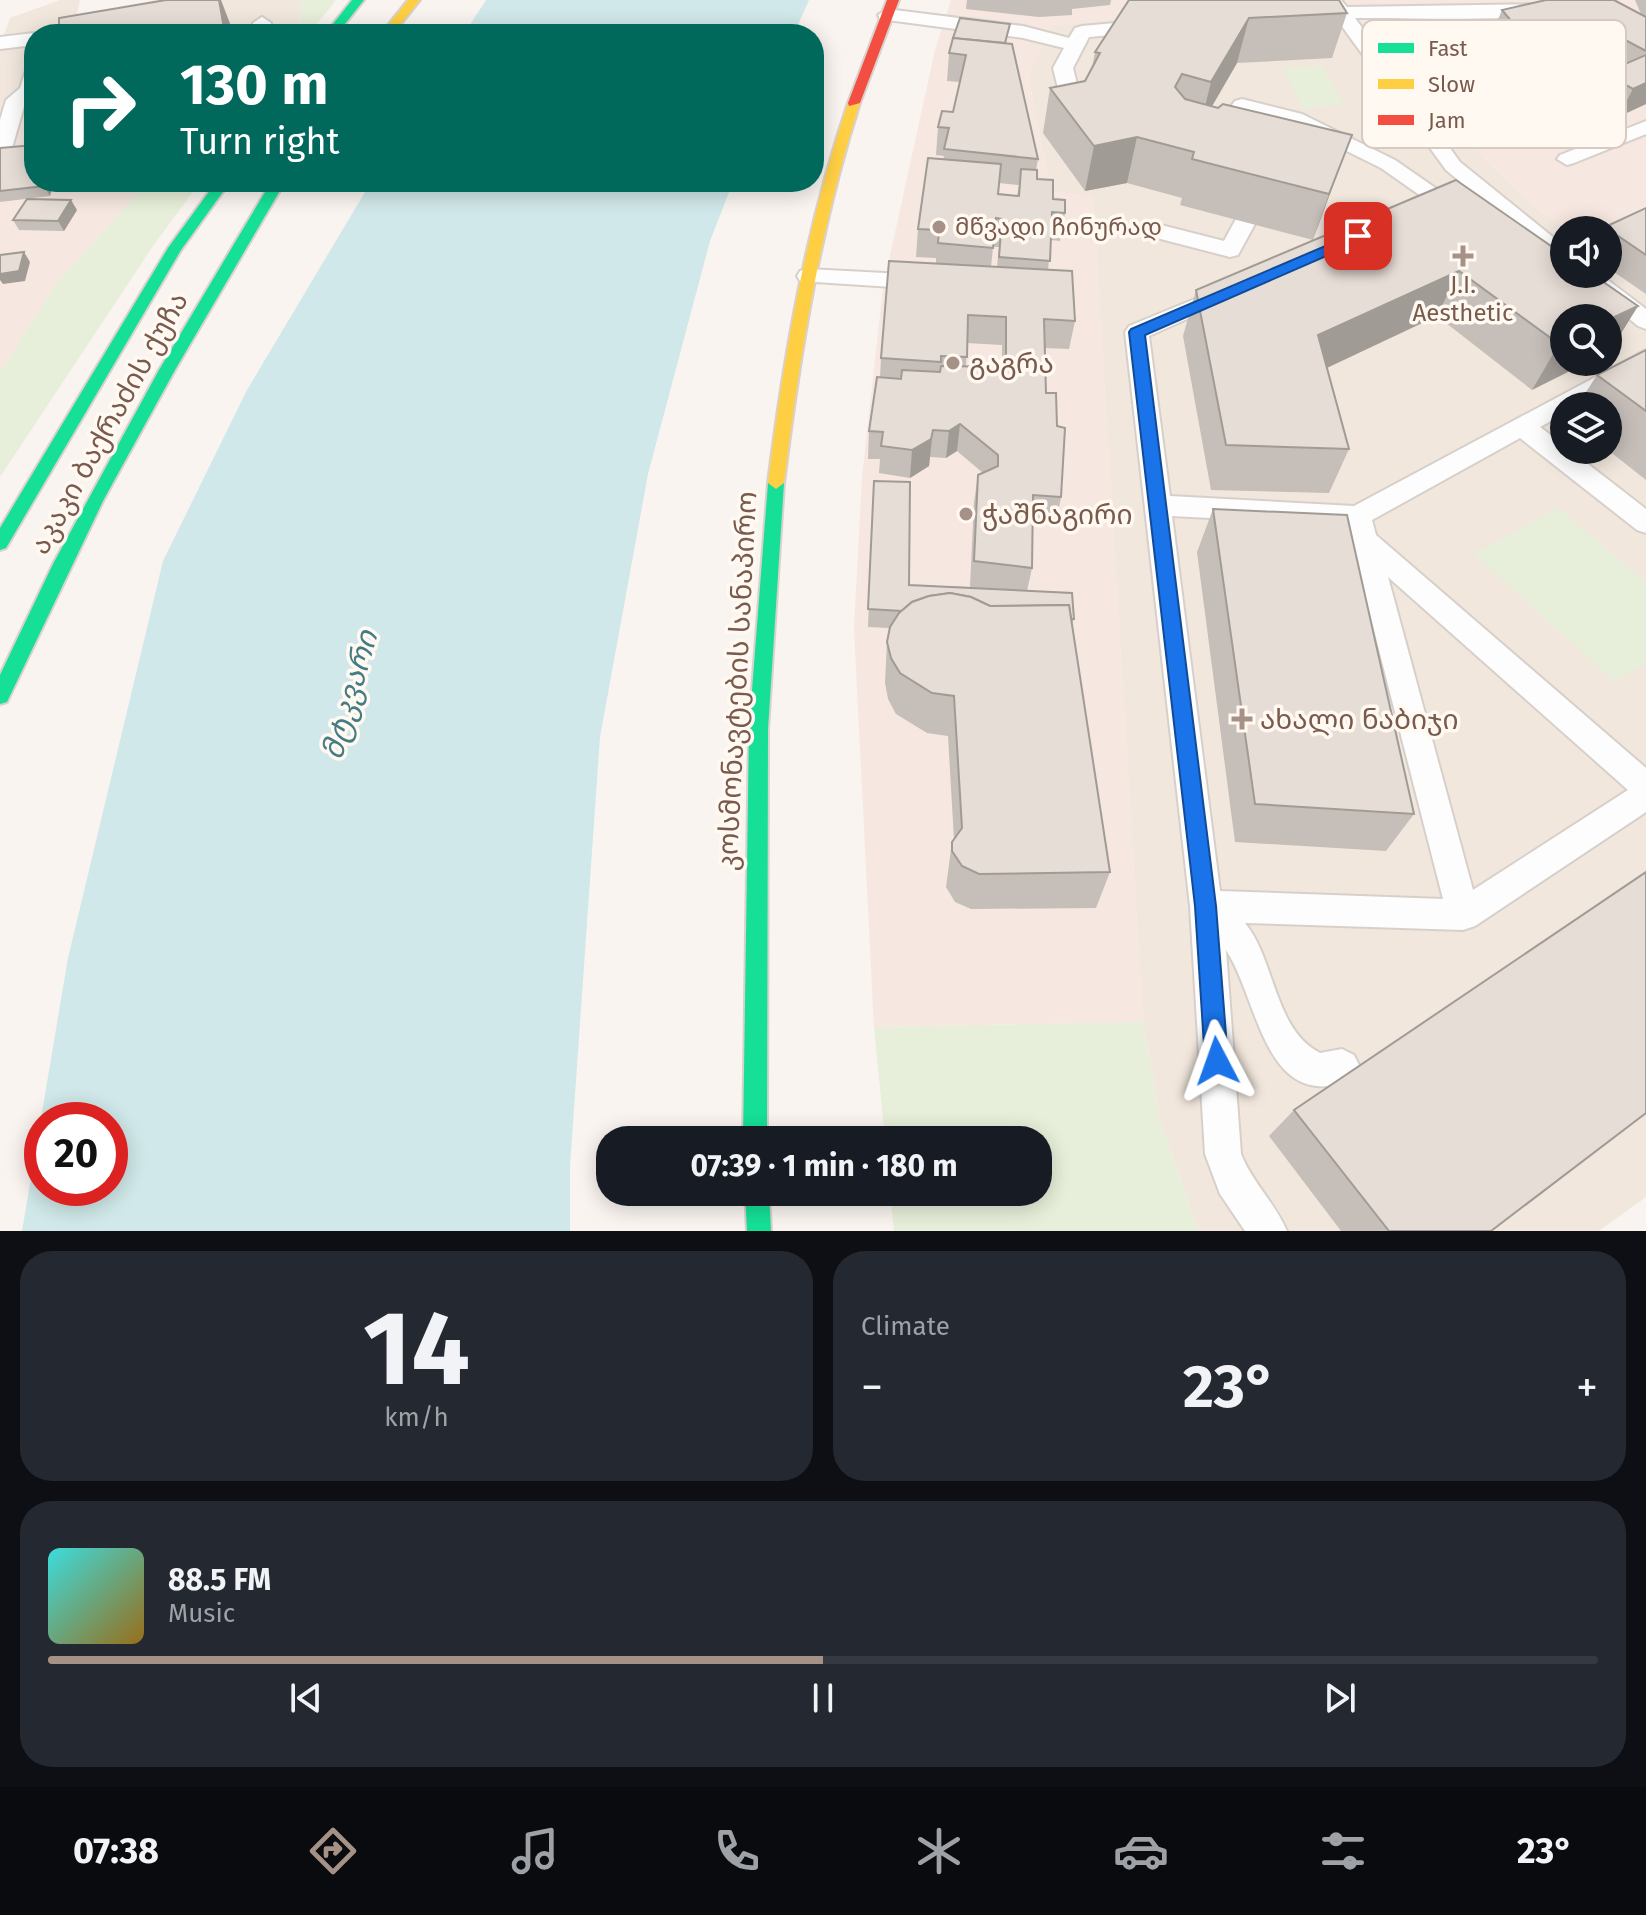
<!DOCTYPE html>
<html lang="en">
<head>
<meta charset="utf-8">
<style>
  body { margin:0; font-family:"Fira Sans","Noto Sans Georgian",sans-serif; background:#242831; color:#f1f3f6; height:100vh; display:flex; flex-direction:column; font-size:30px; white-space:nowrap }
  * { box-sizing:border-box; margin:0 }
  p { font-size:26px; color:#9ea1a6 }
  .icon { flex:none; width:44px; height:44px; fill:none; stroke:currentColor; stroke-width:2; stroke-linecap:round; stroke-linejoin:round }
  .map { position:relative; height:1231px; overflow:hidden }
  .panel { display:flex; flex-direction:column; gap:20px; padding:20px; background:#0d0f14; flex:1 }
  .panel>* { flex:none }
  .guide { position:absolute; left:24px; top:24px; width:800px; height:168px; border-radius:32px; box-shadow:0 4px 20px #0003; background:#00695c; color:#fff; overflow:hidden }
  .tools { position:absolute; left:1550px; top:216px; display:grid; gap:16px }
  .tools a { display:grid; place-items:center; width:72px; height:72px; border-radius:50%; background:#171b24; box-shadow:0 4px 20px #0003; font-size:40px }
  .speed { position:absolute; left:24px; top:1102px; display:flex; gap:16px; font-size:40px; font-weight:700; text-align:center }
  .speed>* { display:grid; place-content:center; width:104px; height:104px; border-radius:50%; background:#171b24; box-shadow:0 4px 20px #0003; line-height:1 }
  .speed .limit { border:12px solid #d22; background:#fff; color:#111 }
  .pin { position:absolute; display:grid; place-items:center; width:68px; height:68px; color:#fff; margin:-34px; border-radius:16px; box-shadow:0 4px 12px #0006 }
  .me { position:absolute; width:88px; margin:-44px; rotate:356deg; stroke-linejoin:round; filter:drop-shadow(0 0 6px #0008) }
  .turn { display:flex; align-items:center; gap:28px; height:168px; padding:0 24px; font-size:36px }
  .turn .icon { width:104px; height:104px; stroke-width:2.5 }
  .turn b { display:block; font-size:56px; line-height:68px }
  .big { font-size:60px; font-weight:700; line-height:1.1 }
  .panel .widget { flex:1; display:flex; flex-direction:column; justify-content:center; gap:12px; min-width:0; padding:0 28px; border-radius:32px; background:#242831 }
  .panel .dial { align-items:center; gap:0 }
  .dial b { font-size:104px; line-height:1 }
  .song { display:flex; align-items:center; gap:24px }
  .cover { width:96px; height:96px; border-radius:12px; background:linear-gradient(135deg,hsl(180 70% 55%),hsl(40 70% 35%)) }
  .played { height:8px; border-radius:4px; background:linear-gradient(90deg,#a69186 50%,#363941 50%) }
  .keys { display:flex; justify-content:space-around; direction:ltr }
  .heat { display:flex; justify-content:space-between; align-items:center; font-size:44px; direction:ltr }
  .panel .tiles { flex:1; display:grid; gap:20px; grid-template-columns:1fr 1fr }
  .widget:last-child { grid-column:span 2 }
  .trip { position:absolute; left:596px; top:1126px; width:456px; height:80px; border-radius:32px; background:#171b24; box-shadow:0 4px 20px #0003; font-weight:700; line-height:80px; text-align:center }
  .tabs { display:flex; height:128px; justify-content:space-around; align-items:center; background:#090b0e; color:#9ea1a6 }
  .tabs .icon { width:56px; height:56px }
  .tabs .current { color:#a69186 }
  .tabs b { font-size:36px; color:#f1f3f6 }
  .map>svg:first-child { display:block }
</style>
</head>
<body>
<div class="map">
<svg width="1646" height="1231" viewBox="0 0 1646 1231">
  <rect width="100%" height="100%" fill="#f9f4ef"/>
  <!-- residential -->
  <g fill="#f1e7dd" fill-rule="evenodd">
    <path d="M60,0H80L77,14L157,0H302L297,34H34V114L0,117V46L10,18Z"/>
    <path d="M1320,2L1536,208L1569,230H1564V274H1608V257L1646,282V1197L1599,1231H1198L1160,1120L1143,1022L1093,197L1051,191L1028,75L1052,25ZM1564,318H1608V362H1564ZM1564,406H1608V450H1564Z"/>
  </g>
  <!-- commercial -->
  <g fill="#f6e7e0">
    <path d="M951,0H1646V282L1608,230H1569L1536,208L1320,2L1052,25L1028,75L1051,191L1093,196L1143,1022L874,1027L854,629L862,477L883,288L935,50Z"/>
    <path d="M34,114V182H148L58,281L0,372V117Z"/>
  </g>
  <!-- green -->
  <g fill="#e7efda">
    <path d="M302,0H336L309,34H297Z"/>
    <path d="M1322,66L1345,105L1303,108L1282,68Z"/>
    <path d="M148,182H200L153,246L0,477V372L58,281Z"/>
    <path d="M1558,508L1646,583V663L1615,682L1474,554Z"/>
    <path d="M1143,1022L1160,1120L1198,1231H894L890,1192H1038V1140H885L874,1027Z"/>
  </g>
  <!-- water -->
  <g fill="#d0e8e9" fill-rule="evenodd">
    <path d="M486,0H809L794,34H464Z"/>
    <path d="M371,182H733L710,241L648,474L600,737L570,1166V1231H22L68,958L163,561L247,390ZM42,1120H110V1188H42Z"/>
  </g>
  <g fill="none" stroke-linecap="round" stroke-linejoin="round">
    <defs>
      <g id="lane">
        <path d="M1323,0H1341L1347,7L1543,4L1615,0L1612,4C1538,25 1434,17 1355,18L1460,162L1564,246V264L1556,262L1446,170Z"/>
        <path d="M887,9L1023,26L1069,38L1075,28L1082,26L1148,20L1157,26L1148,32L1089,37L1073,68L1081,100L1071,106L1061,100L1053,68L1064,48L1023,38L880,19L878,15Z"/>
        <path d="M262,17L271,23V34H253V23Z"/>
        <path d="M34,33L37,34H34V45L0,49V37Z"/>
        <path d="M34,65V97L25,103L10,155L0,161V120L6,100L20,88L27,67Z"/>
        <path d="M1242,99L1302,114L1395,160L1470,212L1467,217H1451L1381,168L1288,122L1235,109L1232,105L1235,101Z"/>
        <path d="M1646,121V134L1574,163L1567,165L1557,159L1560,155Z"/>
        <path d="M1245,215L1256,222L1238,255L1230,257L1153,237L1150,232L1153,227L1161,225L1224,241L1237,217Z"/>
        <path d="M808,269L923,275L931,277L934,282L931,287L923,289L800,281L797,276L800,271Z"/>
        <path d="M1574,274H1600L1646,309V329L1638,326Z"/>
        <path d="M1224,287L1232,289L1235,294L1232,299L1149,336L1170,496L1354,506L1646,350V368L1578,406H1564V414L1540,427L1564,445V450H1570L1646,509V533L1637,530L1520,438L1372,520L1376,535L1646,768V812L1475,926L1463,930L1245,923C1275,959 1274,1030 1320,1053L1342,1049L1354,1055L1360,1067L1354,1079C1264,1117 1259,999 1226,950L1241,1154C1252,1182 1275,1203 1287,1231H1245L1220,1194L1205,1154L1190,906L1125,332L1129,326ZM1172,516L1347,525L1443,899L1220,891ZM1388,577L1628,790L1473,890Z"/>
      </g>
      <g id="fast">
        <path d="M352,0H364L337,34H325Z"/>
        <path d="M216,182H230L181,250L6,548L0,550V528L168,248Z"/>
        <path d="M271,182H285L175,370L104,499L7,702L0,704V675L53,564L159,370Z"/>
        <path d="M776,477L784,483L768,729L767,1140H743L749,729L768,483Z"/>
        <path d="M745,1192H769L771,1231H747Z"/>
      </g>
      <g id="slow">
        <path d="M408,0H420L393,34H381Z"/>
        <path d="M854,99L860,103C820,227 800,354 784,483L776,489L768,483C784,354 806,227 848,103Z"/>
      </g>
      <path id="jam" d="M887,0H899L860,103L849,106L848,103Z"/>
    </defs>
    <!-- lane casing -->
    <use href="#lane" stroke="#d7d0ca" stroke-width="4"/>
    <!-- fast casing -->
    <use href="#fast" stroke="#dad1cc" stroke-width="4"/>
    <!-- slow casing -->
    <use href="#slow" stroke="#dad1cc" stroke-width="4"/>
    <!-- jam casing -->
    <use href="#jam" stroke="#dad1cc" stroke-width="4"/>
    <!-- lane -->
    <use href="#lane" fill="#fefdfd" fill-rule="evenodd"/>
    <!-- fast -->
    <use href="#fast" fill="#16e098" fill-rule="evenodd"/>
    <!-- slow -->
    <use href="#slow" fill="#ffcf43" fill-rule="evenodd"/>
    <!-- jam -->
    <use href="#jam" fill="#f24e42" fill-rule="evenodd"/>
  </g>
  <!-- wall -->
  <g fill="#c6beb8" fill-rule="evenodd">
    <path d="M967,0H1111L1110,5L1072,9V15L1039,17L966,9Z"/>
    <path d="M1129,0L1347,13L1332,58L1237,63L1212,106L1335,180L1313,240L1180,205L1182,198L1127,183L1085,191L1043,133L1050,88L1085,81L1092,68L1095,52Z"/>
    <path d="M1635,0H1646V104L1618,117L1590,101L1604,73L1614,69L1585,53L1517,69L1490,38L1502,10L1641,14Z"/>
    <path d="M1008,43L1038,159L1036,170L1037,179L1065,213L1060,241L1051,240L1048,270L1075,321L1069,349L1045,348L1046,393L1057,426L1061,497L1056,524L1033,522L1032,568L1027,591L1074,619L1072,624L1110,872L1096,908L971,909L955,902L946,887L952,842L954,839L948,736L927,733L896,714L888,699L885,683L887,642L890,628L868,627L874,481L909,585L970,587L974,502L978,475L983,473L957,451L946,458L930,457L929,466L910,478L879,473L880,459H868L869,431L880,378L881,358L936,264V258L916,257L918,229L943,159L944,156L936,155L938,127L953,112L960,82L947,81L949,53ZM999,183L1019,185L1017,196L998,194ZM993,247H999L997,267H991ZM967,343L1002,345V367H966Z"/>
    <path d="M0,148L53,182L50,196L0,202Z"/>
    <path d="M1456,180L1638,306L1610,351L1608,352V318L1564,362L1532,390L1437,316L1327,368L1349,449L1329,493L1211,490L1183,336L1196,290Z"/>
    <path d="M1646,208V294L1608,268V230H1603L1605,227Z"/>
    <path d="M77,210L64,231L19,230L13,220Z"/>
    <path d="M1646,350V480L1608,450V406H1577L1597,375Z"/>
    <path d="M1213,509L1414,814L1386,851L1235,842L1197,552Z"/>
    <path d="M1294,1110L1491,1231H1341L1269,1136Z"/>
  </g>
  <!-- shaded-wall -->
  <g fill="#a19b96">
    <path d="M219,0H221L234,34H188Z"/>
    <path d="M1249,18L1237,63L1200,127L1211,82Z"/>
    <path d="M1599,26L1585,53L1517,69L1529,42Z"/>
    <path d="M1646,83V104L1618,117L1633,89Z"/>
    <path d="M1352,135L1335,180L1313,240L1329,194Z"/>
    <path d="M1137,137L1127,183L1085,191L1094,146Z"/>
    <path d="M45,182H53L50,196L44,186Z"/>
    <path d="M71,200L77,210L64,231L58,221Z"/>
    <path d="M24,252L30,262L25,281L3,284L0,280V271Z"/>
    <path d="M1459,271L1437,316L1301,380L1318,335Z"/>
    <path d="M1638,306L1610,351L1608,352V320Z"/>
    <path d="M1564,342V362H1588L1532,390L1559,344Z"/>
    <path d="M960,424L957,451L946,458L949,431Z"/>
    <path d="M933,430L929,466L910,478L912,450Z"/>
  </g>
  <!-- building -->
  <g fill="#e6ddd6" stroke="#a19b96" stroke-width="2">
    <path d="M166,0H219L224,28L188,34H59V18Z"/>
    <path d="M1129,0H1339L1347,13L1249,18L1211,82L1182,74L1175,87L1185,99L1218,108L1223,104L1352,135L1329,194L1192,159L1194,152L1137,137L1094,146L1050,88L1085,81L1100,53L1095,52Z"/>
    <path d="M1546,0H1614L1646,17V51L1599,26L1529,42L1502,10Z"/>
    <path d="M960,18L1010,24L1005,43L953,38Z"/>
    <path d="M953,38L1012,44L1038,159L944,149L949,128L938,127L942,111L953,112L966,55L949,53Z"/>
    <path d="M1646,55V83L1633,89L1604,73Z"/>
    <path d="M34,145V182H45L44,186L0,191V148Z"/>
    <path d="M928,158L1001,164L998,194L1019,196L1021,169L1037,170V179L1053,180V199L1065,200V213L1052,212L1050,261L999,257L1002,219L996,218L993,248L938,243L939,230L918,229Z"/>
    <path d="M1456,180L1564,255V274H1592L1638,306L1608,320V318H1564V342L1559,344L1459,271L1318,335L1349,449L1226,445L1196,290Z"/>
    <path d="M27,199L71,200L58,221L13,220Z"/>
    <path d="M1646,208V255L1605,227Z"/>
    <path d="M24,252L19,271L0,274V255Z"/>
    <path d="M889,261L1072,271L1075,321L1044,319L1046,393H1056L1057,426L1065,428L1061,497L1033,495L1032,568L974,561L978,475L998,466V455L960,424L949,431L933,430L931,439L912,450L881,446L883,432L869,431L877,377L901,379L902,370L940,372L941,366L1006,367V317L968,315L967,357L941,356V362L881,358Z"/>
    <path d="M1646,350V411L1597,375Z"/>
    <path d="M874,481L910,482L909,585L1072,593L1074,619H1071L1069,605L990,606L971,597L950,593L929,596L912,602L902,611L868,609Z"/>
    <path d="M1213,509L1347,515L1414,814L1255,804Z"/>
    <path d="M950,593L971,597L990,606L1069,605L1110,872L979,874L962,866L952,851V842L962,828L954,696L932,693L900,673L891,658L887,642L890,627L899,613L912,602L929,596Z"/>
    <path d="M1646,872V1113L1491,1231H1389L1294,1110Z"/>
  </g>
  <!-- route -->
  <path fill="#1a73e8" stroke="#114b97" stroke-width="2" d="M1358,232L1365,236L1363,240L1145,335L1216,906L1228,1061L1225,1069L1217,1072L1209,1069L1205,1061L1195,906L1129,332L1131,329Z"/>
  <!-- markers -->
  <g fill="#a69186" stroke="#fff9f2" stroke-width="3">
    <circle cx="939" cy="227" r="8"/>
    <path d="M1459 244h8v8h8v8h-8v8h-8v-8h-8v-8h8z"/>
    <circle cx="953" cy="363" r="8"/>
    <circle cx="966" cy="514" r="8"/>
    <path d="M1238 707h8v8h8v8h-8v8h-8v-8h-8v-8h8z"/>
  </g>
  <g text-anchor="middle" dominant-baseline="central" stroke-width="7" stroke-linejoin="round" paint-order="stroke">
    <!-- far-poi labels -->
    <g font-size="24" fill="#795b4d" stroke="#fff9f2" text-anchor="start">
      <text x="955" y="227">მწვადი ჩინურად</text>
      <text x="1463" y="285" text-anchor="middle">J.I.<tspan x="1463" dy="28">Aesthetic</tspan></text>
    </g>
    <!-- poi labels -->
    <g font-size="28" fill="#795b4d" stroke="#fff9f2" text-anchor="start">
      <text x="969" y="363">გაგრა</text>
      <text x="982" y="514">ჭაშნაგირი</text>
      <text x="1260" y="719">ახალი ნაბიჯი</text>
    </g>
    <!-- street labels -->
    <g font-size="28" fill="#795b4d" stroke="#fff9f2">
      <text transform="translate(109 423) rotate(-61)">აკაკი ბაქრაძის ქუჩა</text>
      <text transform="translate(737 681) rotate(-87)">კოსმონავტების სანაპირო</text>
    </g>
    <!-- water labels -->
    <g font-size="30" font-style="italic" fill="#437c84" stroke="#fff9f2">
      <text transform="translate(350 695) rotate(-74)">მტკვარი</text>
    </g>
  </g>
  <!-- legend -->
  <rect x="1362" y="20" width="264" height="128" rx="12" fill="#fff9f2" stroke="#d7cac0" stroke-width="2"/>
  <rect x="1378" y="43" width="36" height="10" fill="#16e098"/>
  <rect x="1378" y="79" width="36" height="10" fill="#ffcf43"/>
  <rect x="1378" y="115" width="36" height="10" fill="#f24e42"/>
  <g font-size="22" fill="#795b4d">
    <text x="1428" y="56">Fast</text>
    <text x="1428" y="92">Slow</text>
    <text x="1428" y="128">Jam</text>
  </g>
</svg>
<div class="tools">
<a><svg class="icon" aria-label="sound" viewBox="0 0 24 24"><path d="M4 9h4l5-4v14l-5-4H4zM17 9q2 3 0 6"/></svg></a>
<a><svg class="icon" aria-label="search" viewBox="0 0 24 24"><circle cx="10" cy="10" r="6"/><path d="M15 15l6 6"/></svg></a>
<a><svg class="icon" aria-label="layers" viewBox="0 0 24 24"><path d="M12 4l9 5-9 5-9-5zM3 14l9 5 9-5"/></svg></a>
</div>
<div class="speed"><div class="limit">20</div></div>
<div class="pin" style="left:1358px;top:236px;background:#d93025"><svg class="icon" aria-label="arrive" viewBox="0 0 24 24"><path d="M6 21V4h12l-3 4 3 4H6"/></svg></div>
<svg class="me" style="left:1217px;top:1061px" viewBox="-20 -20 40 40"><path d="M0-17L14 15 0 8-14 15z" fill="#1a73e8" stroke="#fff" stroke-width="4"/></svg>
<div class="trip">07:39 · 1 min · 180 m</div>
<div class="guide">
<div class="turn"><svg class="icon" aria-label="right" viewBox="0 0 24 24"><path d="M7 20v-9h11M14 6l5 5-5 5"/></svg><div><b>130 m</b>Turn right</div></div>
</div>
</div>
<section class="panel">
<div class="tiles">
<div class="widget dial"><b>14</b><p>km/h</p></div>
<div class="widget"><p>Climate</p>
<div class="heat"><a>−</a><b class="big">23°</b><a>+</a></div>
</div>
<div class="widget">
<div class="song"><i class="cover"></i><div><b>88.5 FM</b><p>Music</p></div></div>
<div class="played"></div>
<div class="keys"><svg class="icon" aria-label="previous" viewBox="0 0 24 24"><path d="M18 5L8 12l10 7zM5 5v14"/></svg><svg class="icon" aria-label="pause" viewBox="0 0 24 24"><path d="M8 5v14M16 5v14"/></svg><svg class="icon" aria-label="next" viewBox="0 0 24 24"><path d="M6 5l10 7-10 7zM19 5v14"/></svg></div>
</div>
</div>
</section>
<nav class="tabs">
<b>07:38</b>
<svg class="icon current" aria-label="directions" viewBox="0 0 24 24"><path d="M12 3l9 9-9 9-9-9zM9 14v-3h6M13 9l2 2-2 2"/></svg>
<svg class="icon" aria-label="music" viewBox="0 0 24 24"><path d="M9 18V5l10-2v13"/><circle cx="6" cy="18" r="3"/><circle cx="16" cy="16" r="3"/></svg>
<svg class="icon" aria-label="phone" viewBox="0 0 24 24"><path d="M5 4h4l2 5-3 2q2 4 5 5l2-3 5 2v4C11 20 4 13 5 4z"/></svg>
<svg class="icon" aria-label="climate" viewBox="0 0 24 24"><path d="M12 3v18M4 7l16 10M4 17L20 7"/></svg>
<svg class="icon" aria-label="car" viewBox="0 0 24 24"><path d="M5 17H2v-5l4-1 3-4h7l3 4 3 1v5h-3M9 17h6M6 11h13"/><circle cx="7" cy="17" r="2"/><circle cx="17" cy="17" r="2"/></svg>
<svg class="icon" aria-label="filters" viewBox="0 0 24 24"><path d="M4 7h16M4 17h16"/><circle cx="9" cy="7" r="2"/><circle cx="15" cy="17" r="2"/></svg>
<b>23°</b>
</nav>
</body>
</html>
